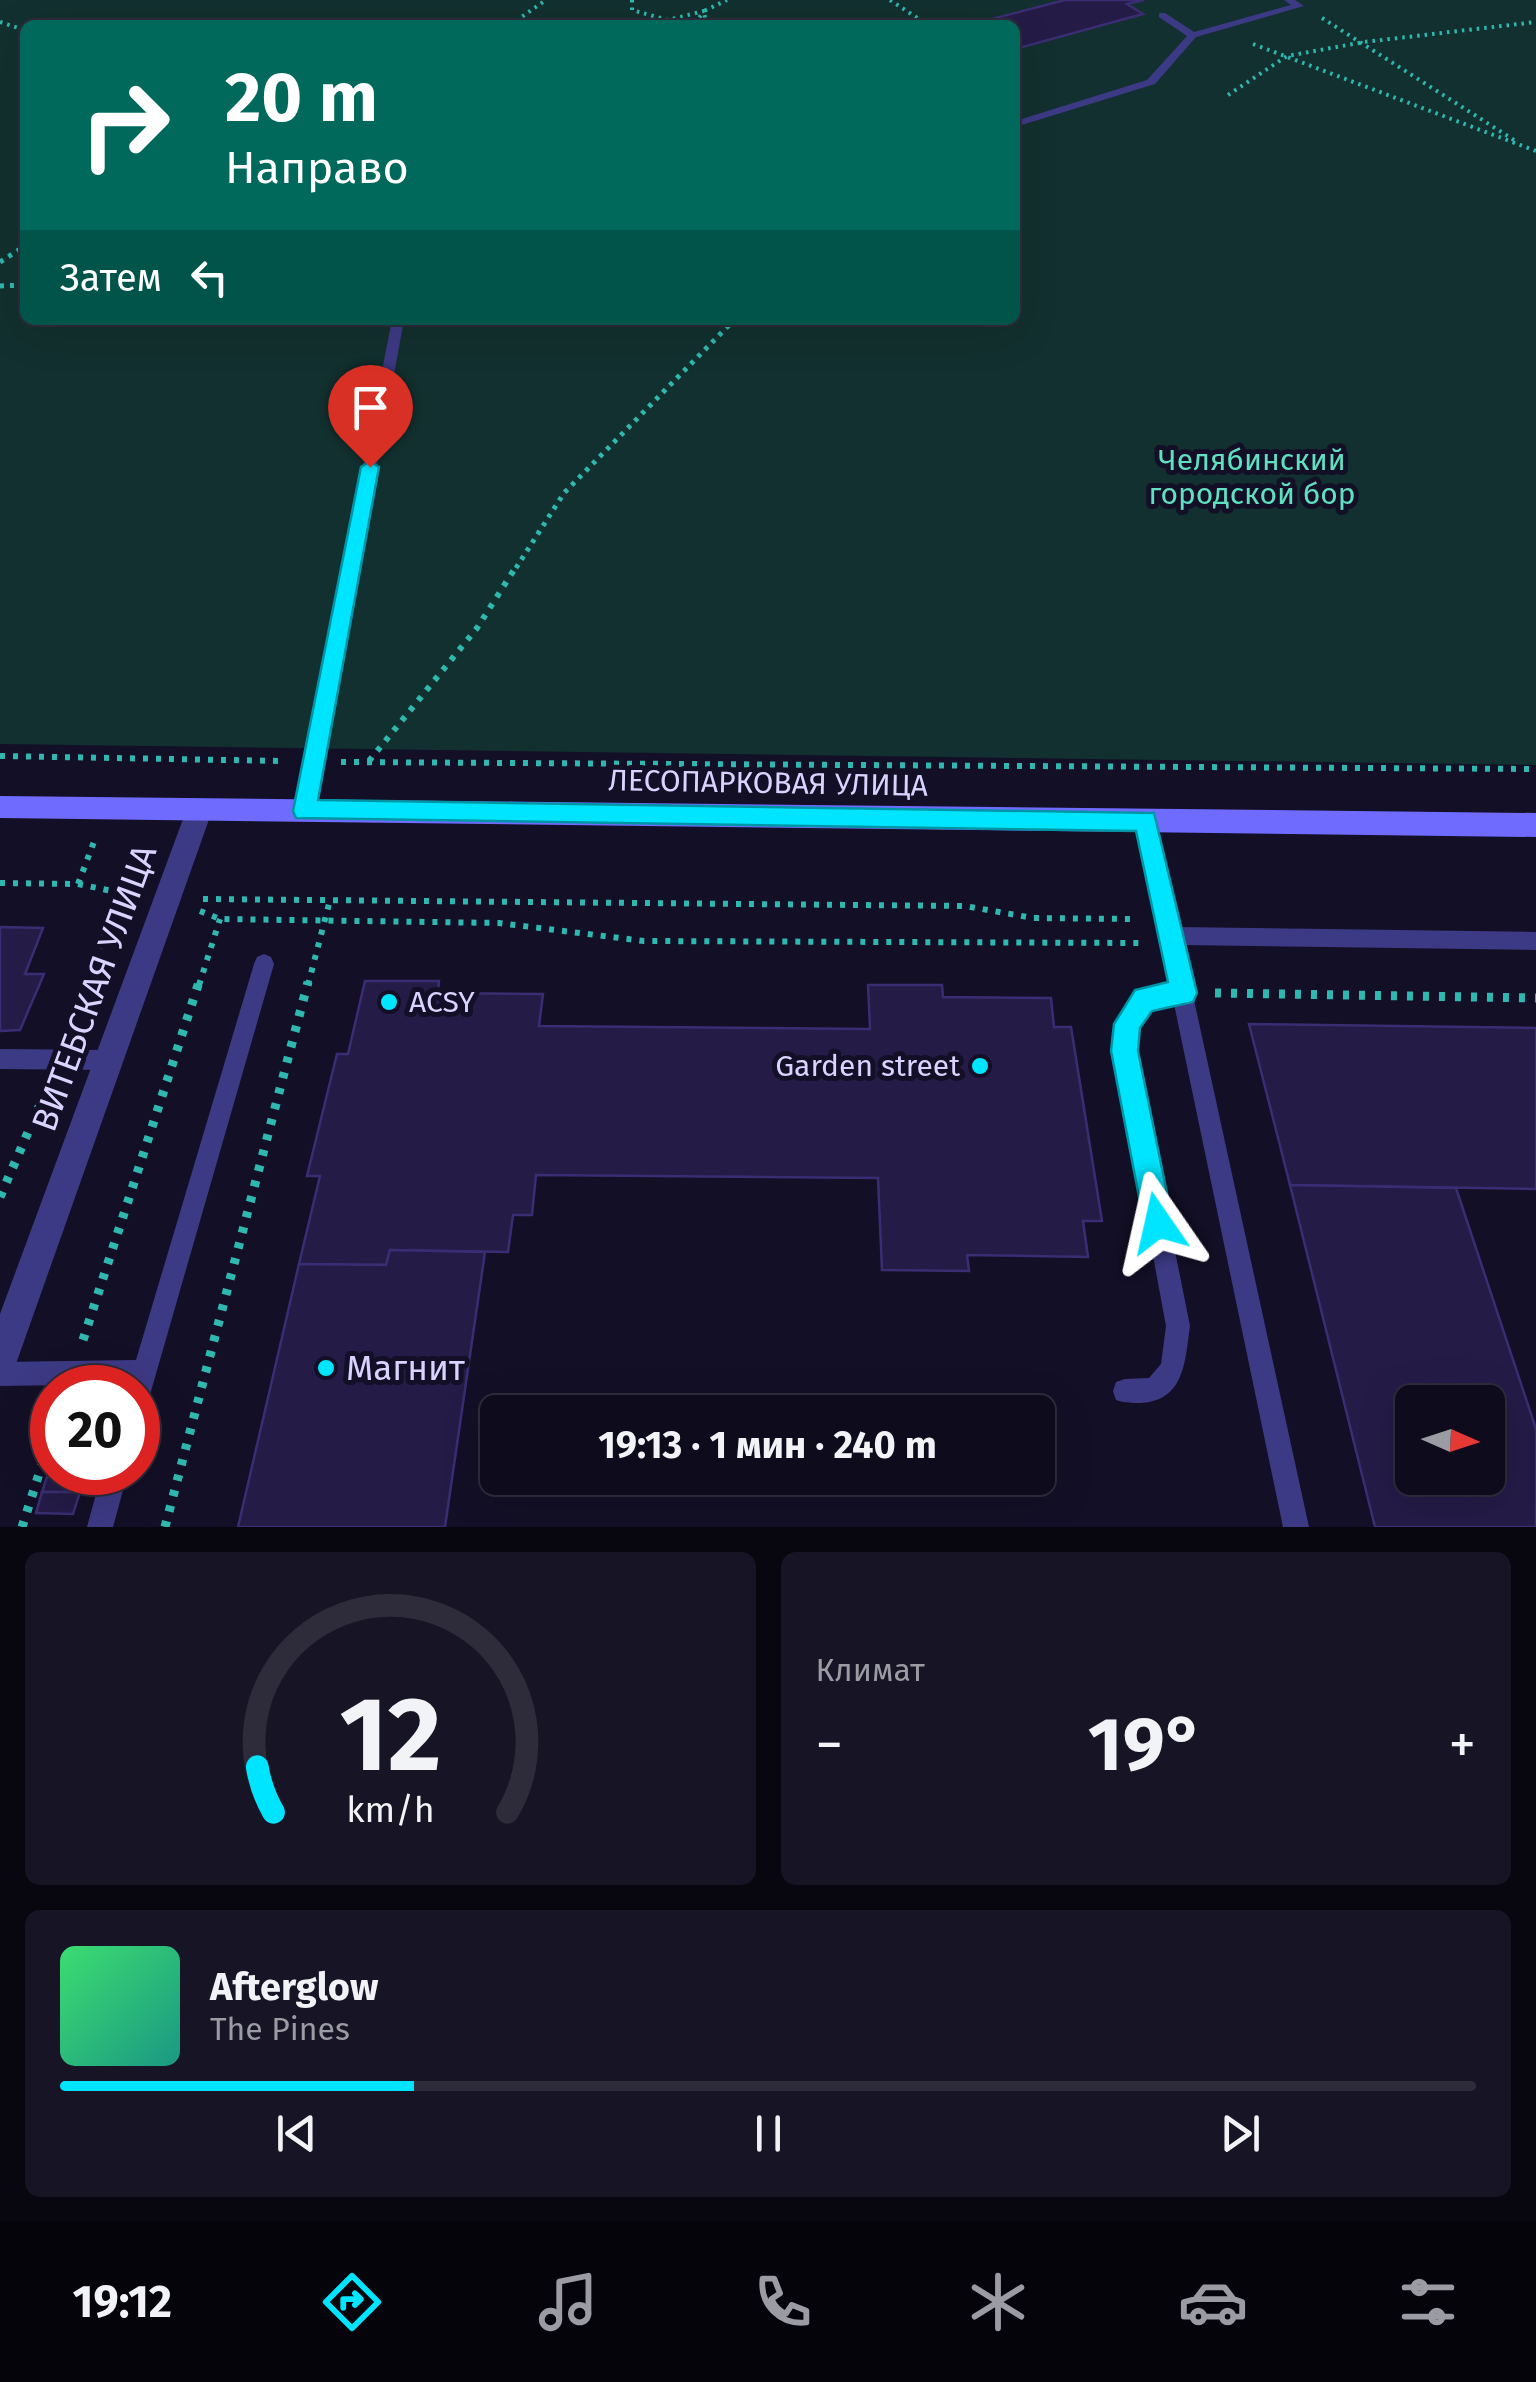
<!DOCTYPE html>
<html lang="ru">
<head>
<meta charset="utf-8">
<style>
  body { margin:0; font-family:"Fira Sans",sans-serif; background:#171425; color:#f1f3f6; height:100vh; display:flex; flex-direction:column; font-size:38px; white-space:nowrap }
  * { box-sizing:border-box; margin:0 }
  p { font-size:32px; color:#9b9ba3 }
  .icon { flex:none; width:55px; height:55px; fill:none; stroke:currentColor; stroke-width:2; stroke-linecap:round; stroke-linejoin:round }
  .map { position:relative; height:1527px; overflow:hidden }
  .side { display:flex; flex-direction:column; gap:25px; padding:25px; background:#08060f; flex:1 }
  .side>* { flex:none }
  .banner { position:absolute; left:20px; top:20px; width:1000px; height:305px; border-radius:15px; box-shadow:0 10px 40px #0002,0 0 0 2px #2e2b3b; background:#00695c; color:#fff; overflow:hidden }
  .needle { width:65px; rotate:93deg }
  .buttons { position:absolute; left:1395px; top:1385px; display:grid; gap:20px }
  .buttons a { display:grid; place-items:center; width:110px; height:110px; border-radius:15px; background:#0e0b1c; box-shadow:0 10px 40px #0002,0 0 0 2px #2e2b3b; font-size:50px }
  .speed { position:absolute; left:30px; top:1365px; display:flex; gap:20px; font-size:50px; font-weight:700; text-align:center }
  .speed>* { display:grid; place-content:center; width:130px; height:130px; border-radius:50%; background:#0e0b1c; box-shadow:0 10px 40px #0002,0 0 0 2px #2e2b3b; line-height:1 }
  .speed .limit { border:15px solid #d22; background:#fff; color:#111 }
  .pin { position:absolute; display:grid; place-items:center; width:85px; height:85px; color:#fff; margin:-102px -42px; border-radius:50% 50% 50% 0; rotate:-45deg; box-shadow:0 0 10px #0007 }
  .pin .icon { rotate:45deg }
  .me { position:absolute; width:110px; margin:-55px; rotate:349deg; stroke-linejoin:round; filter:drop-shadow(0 0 8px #0008) }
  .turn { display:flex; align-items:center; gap:35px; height:210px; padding:0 40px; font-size:45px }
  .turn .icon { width:130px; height:130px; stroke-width:2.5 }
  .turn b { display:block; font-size:70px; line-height:85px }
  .then { display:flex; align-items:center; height:95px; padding:0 40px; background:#0003; gap:20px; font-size:38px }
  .big { font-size:75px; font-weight:700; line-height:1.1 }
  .side .card { flex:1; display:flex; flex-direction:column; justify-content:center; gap:15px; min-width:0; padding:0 35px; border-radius:15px; background:#171425 }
  .side .dial { align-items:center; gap:0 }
  .dial svg { height:260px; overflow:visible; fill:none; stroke:#2e2b3b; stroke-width:7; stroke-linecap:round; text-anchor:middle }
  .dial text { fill:#f1f3f6; stroke:none }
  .song { display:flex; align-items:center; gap:30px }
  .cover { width:120px; height:120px; border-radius:15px; background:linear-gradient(135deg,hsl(140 70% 55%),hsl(170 70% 35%)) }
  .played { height:10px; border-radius:5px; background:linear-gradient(90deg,#00e5ff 25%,#2e2b3b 25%) }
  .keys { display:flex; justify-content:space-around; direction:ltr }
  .heat { display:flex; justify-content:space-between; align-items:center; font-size:55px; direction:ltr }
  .side .tiles { flex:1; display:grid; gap:25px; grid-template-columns:1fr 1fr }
  .card:last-child { grid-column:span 2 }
  .trip { position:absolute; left:480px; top:1395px; width:575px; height:100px; border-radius:15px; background:#0e0b1c; box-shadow:0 10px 40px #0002,0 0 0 2px #2e2b3b; font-weight:700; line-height:100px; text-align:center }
  .menu { display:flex; height:160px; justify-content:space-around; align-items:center; background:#06040b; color:#9b9ba3 }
  .menu .icon { width:70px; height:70px }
  .menu .active { color:#00e5ff }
  .menu b { font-size:45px; color:#f1f3f6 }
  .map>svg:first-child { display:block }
</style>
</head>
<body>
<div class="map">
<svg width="1536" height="1527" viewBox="0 0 1536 1527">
  <rect width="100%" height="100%" fill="#130f26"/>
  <!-- green -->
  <path fill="#12302f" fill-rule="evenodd" d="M0,0H1536V765L0,744ZM25,25H1015V320H25Z"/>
  <!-- building -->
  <g fill="#241b47" stroke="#3b2d73" stroke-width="2.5" fill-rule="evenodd">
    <path d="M1065,0H1144L1127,4L1143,14L1015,49V25H989L984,21Z"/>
    <path d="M0,927L43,928L25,974H44L20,1030L0,1031Z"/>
    <path d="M365,981H439L438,993L543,994L539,1026L870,1029L868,985H942L943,997L1051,998L1054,1027H1071L1102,1221H1083L1088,1257L967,1255L969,1271L882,1270L878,1178L536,1175L532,1215H513L508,1252L390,1250L386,1265L299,1264L320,1176H307L337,1054H348Z"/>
    <path d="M1249,1024L1536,1028V1189L1290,1185Z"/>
    <path d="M1290,1185L1456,1188L1536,1429V1527H1375ZM1412,1402H1488V1478H1412Z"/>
    <path d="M390,1250L485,1252L445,1527H238L299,1264L386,1265Z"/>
    <path d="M52,1461V1472H86L80,1492H42Z"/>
    <path d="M42,1492H80L73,1514L36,1513Z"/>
  </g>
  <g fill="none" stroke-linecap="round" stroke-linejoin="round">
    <!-- path-far3 -->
    <g stroke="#2fb8b0" stroke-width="4" stroke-dasharray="2.5 5" stroke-linecap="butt">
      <path d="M632,0V10L668,20L704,11L694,25"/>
      <path d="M890,0L928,25"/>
      <path d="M1322,18L1514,140"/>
      <path d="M0,22L25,30"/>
      <path d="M510,25L546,0"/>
      <path d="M706,25L704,11L727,0"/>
      <path d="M1253,44L1536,151"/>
      <path d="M1228,95L1287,56L1364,42L1536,22"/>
    </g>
    <!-- path-far2 -->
    <g stroke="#2fb8b0" stroke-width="5" stroke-dasharray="4 6" stroke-linecap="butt">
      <path d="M0,262L25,246"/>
      <path d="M0,286L25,285"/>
      <path d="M516,568L564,493L734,320"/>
    </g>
    <!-- path-far1 -->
    <g stroke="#2fb8b0" stroke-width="6" stroke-dasharray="5 8" stroke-linecap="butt">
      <path d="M0,756L284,761"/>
      <path d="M369,761L477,628L517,565"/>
      <path d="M341,762L1536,769"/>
      <path d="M0,883L78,884L131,895"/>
      <path d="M78,884L95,839"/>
      <path d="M203,899L965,906L1033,918L1135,919"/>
      <path d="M200,911L220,919L499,923L644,941L1140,943"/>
      <path d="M86,985L119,894"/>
      <path d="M199,985L220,919"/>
      <path d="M308,985L330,900"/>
    </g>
    <!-- path -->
    <g stroke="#2fb8b0" stroke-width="9" stroke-dasharray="6 10" stroke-linecap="butt">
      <path d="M1215,993L1536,998"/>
      <path d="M70,1030L87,982"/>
      <path d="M0,1197L45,1093"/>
      <path d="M83,1340L199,982"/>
      <path d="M22,1527L52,1433"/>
      <path d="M165,1527L308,982"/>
    </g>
    <!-- service -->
    <g fill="#3d3a85" fill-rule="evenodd">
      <path d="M1284,0H1295L1304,6L1196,37L1155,84L1015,127V121L1147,80L1187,36L1159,17V13H1165L1194,32L1291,5Z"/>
      <path d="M392,320H404L313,811L310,817L304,819L298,817L295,811Z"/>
      <path d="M1145,812L1151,814L1154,820L1177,927L1536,932V950L1182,945L1309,1527H1283L1174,1004L1150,1008L1137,1027L1135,1051L1190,1326C1185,1361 1185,1401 1140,1403C1131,1403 1125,1403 1116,1400L1113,1391L1116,1382L1125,1379L1149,1378L1161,1364L1166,1326L1115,1051L1117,1024L1137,992L1170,985L1136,820L1139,814Z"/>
      <path d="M264,954L271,957L274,964L147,1405L138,1408V1388H128L129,1384L0,1386V1362L136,1360L254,964L257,957Z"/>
      <path d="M0,1049L107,1050L114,1053L117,1060L114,1067L107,1070L0,1069Z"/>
      <path d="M102,1472H128L113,1527H87Z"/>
    </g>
    <!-- minor -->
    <path fill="#3d3a85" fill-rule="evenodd" d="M199,800L208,803L212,811L17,1361L12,1373L0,1378V1314L186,811L190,803Z"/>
    <!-- secondary -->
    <path fill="#6f6bff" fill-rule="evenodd" d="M0,796L1536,813V837L0,818Z"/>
  </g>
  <!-- route -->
  <path fill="#00e5ff" stroke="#0095a6" stroke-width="2.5" d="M370,461L379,467L318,800L1154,813L1197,993L1193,1002L1152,1011L1140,1028L1138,1051L1173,1223L1169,1233L1158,1237L1148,1233L1144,1223L1111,1051L1114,1024L1135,990L1168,982L1136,831L296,818L293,811L361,467Z"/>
  <!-- markers -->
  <g fill="#00e5ff" stroke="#130f26" stroke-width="4">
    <circle cx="389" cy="1002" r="10"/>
    <circle cx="980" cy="1066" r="10"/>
    <circle cx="326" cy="1368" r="10"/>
  </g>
  <g text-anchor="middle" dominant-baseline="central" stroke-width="10" stroke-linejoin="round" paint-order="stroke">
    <!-- park labels -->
    <g font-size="30" fill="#5fe0c0" stroke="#130f26">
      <text x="1252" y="460">Челябинский<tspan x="1252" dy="34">городской бор</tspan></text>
    </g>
    <!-- street labels -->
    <g font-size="30" fill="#d9d4ff" stroke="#130f26">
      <text transform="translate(768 783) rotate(1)">ЛЕСОПАРКОВАЯ УЛИЦА</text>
    </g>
    <!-- poi labels -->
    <g font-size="30" fill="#d9d4ff" stroke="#130f26" text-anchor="start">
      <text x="409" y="1002">ACSY</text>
      <text x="960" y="1066" text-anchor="end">Garden street</text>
    </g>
    <!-- near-street labels -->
    <g font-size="35" fill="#d9d4ff" stroke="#130f26">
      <text transform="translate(94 988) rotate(-70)">ВИТЕБСКАЯ УЛИЦА</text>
    </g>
    <!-- near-poi labels -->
    <g font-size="35" fill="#d9d4ff" stroke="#130f26" text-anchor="start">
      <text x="346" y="1368">Магнит</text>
    </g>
  </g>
</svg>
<div class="buttons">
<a><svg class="needle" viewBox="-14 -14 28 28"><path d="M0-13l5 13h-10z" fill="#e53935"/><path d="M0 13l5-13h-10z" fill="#9b9ba3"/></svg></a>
</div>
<div class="speed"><div class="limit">20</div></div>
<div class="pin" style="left:370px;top:467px;background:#d93025"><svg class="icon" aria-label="arrive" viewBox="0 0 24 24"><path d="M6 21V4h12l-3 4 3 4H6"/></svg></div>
<svg class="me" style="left:1158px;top:1223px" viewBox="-20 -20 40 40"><path d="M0-17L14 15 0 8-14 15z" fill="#00e5ff" stroke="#fff" stroke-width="4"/></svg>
<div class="trip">19:13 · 1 мин · 240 m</div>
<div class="banner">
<div class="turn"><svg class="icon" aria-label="right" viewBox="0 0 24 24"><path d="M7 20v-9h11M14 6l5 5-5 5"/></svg><div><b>20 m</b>Направо</div></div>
<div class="then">Затем<svg class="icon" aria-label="left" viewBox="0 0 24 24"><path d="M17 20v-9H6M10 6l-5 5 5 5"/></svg></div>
</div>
</div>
<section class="side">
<div class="tiles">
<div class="card dial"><svg viewBox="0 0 100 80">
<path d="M14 69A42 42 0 1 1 86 69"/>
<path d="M14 69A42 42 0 0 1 9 55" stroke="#00e5ff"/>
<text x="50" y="56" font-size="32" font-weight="700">12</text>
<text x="50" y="72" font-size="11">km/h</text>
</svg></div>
<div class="card"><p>Климат</p>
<div class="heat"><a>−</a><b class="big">19°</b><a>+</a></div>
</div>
<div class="card">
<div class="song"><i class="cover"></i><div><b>Afterglow</b><p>The Pines</p></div></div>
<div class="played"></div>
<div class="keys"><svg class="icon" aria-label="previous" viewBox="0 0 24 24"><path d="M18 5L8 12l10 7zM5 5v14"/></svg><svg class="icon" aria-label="pause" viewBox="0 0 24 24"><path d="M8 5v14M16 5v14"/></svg><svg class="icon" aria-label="next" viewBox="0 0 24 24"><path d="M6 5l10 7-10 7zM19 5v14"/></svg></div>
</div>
</div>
</section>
<nav class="menu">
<b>19:12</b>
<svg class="icon active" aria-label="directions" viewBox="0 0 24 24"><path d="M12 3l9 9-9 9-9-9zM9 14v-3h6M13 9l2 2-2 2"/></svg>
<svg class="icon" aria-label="music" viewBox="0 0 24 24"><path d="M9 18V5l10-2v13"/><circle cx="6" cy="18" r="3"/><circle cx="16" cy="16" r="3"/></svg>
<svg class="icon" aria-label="phone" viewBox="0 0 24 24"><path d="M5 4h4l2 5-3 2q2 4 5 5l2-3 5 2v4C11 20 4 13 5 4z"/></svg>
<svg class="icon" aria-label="climate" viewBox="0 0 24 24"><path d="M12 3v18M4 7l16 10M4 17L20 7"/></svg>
<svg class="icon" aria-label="car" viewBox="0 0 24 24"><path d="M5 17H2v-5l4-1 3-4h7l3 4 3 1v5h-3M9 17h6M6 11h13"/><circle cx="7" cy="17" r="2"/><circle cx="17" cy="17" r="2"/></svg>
<svg class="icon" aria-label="filters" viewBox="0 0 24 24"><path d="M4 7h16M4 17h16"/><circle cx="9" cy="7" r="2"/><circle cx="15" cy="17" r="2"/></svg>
</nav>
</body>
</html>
